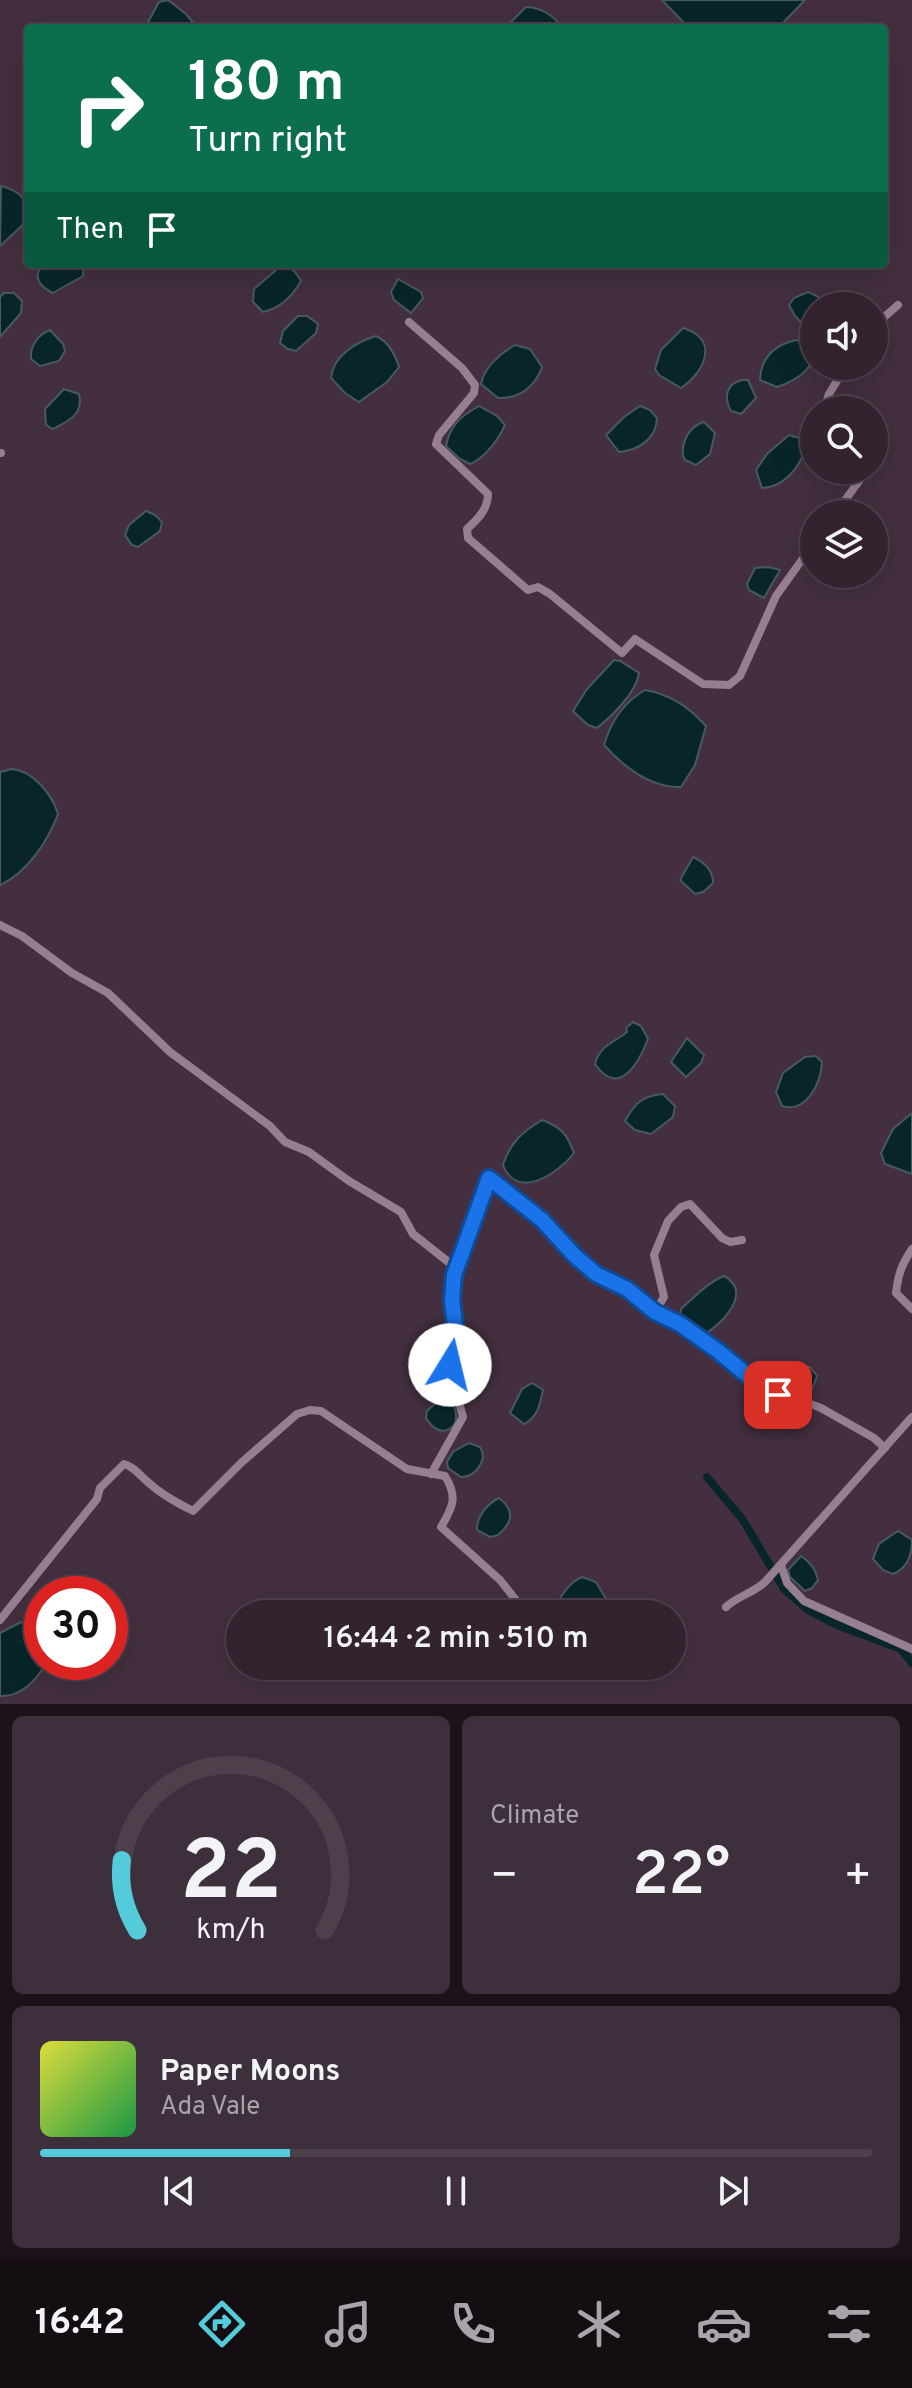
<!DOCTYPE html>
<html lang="en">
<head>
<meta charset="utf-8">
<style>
  body { margin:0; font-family:Overpass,sans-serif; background:#3d2f3b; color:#f1f3f6; height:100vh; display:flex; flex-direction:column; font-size:30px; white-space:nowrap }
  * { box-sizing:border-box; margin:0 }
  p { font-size:26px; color:#a8a4aa }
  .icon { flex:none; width:44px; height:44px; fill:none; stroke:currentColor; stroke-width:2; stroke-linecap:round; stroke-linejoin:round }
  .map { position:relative; height:1704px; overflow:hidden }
  .side { display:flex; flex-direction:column; gap:12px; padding:12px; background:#1c131a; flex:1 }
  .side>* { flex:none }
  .guide { position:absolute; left:24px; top:24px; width:864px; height:244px; border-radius:8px; box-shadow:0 8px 32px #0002,0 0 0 2px #4d404b; background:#0b6e4f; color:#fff; overflow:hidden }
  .controls { position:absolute; left:800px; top:292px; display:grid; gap:16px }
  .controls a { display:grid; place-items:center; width:88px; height:88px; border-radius:50%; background:#32232f; box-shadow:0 8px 32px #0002,0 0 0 2px #4d404b; font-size:40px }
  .speed { position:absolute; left:24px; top:1576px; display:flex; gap:16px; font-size:40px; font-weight:700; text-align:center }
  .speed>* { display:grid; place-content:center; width:104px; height:104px; border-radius:50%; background:#32232f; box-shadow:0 8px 32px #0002,0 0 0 2px #4d404b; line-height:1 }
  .speed .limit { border:12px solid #d22; background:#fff; color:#111 }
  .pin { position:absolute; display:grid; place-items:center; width:68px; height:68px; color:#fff; margin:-34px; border-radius:16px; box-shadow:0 4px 12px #0006 }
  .me { position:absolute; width:88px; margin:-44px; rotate:9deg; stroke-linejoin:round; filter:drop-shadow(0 0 6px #0008) }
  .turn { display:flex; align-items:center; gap:28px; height:168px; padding:0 32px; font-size:36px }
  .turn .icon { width:104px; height:104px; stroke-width:2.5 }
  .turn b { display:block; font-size:56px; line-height:68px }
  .then { display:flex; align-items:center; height:76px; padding:0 32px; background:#0003; gap:16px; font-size:30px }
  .big { font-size:60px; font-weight:600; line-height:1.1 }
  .side .widget { flex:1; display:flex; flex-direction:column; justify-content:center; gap:12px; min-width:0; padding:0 28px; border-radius:12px; background:#3d2f3b }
  .side .dial { align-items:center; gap:0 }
  .dial svg { height:208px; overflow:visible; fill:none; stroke:#4d404b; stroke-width:7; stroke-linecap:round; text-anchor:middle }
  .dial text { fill:#f1f3f6; stroke:none }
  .song { display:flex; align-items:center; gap:24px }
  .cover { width:96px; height:96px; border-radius:12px; background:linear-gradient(135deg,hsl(60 70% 55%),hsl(140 70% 35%)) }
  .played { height:8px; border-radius:4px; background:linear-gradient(90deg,#53cbda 30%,#4d404b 30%) }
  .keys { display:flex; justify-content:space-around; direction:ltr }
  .heat { display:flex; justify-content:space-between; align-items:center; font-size:44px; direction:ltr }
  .side .tiles { flex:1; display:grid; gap:12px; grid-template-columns:1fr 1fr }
  .widget:last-child { grid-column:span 2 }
  .trip { position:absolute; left:226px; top:1600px; width:460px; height:80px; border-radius:40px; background:#32232f; box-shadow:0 8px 32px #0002,0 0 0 2px #4d404b; font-weight:600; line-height:80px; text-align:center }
  .dock { display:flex; height:128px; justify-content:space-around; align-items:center; background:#140e13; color:#a8a4aa }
  .dock .icon { width:56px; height:56px }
  .dock .selected { color:#53cbda }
  .dock b { font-size:36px; color:#f1f3f6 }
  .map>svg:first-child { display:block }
</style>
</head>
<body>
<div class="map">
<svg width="912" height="1704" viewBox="0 0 912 1704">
  <rect width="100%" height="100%" fill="#432f3f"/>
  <!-- water -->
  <g fill="#08262a" stroke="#485a5f" stroke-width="2">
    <path d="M168,0L186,14L198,28H148L147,24L159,2Z"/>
    <path d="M662,0H805L778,28H689Z"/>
    <path d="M526,7C540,7 555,16 562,28H505Z"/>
    <path d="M1,186C21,191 28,200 28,220L0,246Z"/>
    <path d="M44,264H84L83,276L53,293C40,287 31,276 44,264Z"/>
    <path d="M282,265C292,266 296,273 301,281C292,297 281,308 263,312L253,302L254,289Z"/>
    <path d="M398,279L421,292L423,298L411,313L394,300L391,292Z"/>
    <path d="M808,292L817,296L828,306H814V336L795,316L789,305L794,298Z"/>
    <path d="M4,293H14L22,301L21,313L0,337V297Z"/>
    <path d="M298,316H307L318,324L316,333L296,351L288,349L280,343L283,331Z"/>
    <path d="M683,328C720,339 705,372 681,388L659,375L655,369L661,350Z"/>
    <path d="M50,330L63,344L65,351L59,361L40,366L31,359C30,345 38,335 50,330Z"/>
    <path d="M376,336C389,342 395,354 399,367L387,382L359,402L345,393L331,378C333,356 356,342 376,336Z"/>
    <path d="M796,340L806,343L814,350C814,371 795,381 777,387L760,380C761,357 774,345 796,340Z"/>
    <path d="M515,345L530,349L542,367C535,387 519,399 498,398L481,384C484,367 501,353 515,345Z"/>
    <path d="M742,380H748L756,398L741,414L731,411C724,398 725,384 742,380Z"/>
    <path d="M64,389L79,394C84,414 69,421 53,429L46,425L45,409Z"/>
    <path d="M479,406L497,416L505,425C498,440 485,458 470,464L460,459L446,446C450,425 461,416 479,406Z"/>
    <path d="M640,406L650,410L657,418C656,439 639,450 619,452L606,435L624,417Z"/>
    <path d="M704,422L715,433L710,454L696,465L685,460L683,456C681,441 690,426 704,422Z"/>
    <path d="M789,435L799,438L805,450C798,469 784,487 762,488L756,470L767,454Z"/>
    <path d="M146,511L155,515L162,522L160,531L138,547L132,545L125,535L129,525Z"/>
    <path d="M768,567L780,570L764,598L749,590L747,584L755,568Z"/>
    <path d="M614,660L620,661L639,673C636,693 612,716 597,728L588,725L573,711L587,689Z"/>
    <path d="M645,690C670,694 690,708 706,726L695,765L681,787C650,788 624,767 604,745C611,721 624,702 645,690Z"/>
    <path d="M12,769C33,771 52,794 58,814C48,841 27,873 0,885V772Z"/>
    <path d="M693,857C704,862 713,870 713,883L703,892L695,894L680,880Z"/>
    <path d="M633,1022L641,1026L648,1039C639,1062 619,1099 595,1064C599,1046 615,1042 627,1032L626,1028Z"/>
    <path d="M687,1038L704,1055L701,1063L686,1077L671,1062Z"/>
    <path d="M816,1056L822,1062C821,1082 807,1114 782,1106L776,1092L783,1073L805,1057Z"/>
    <path d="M663,1094L675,1106L673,1117L651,1134L635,1130L625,1121C635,1103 642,1096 663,1094Z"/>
    <path d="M912,1113V1174L885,1164L881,1153L893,1129Z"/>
    <path d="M542,1120C561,1127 567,1134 574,1153C558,1174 517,1201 503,1165C510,1143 522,1132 542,1120Z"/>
    <path d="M724,1276C753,1292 723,1323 705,1334L697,1332L680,1318L681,1309C693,1298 710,1281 724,1276Z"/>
    <path d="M804,1367H810L817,1376C812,1392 806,1403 788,1397C783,1385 792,1371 804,1367Z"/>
    <path d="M532,1383L543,1390C540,1404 538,1417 524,1424L510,1413L522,1389Z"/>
    <path d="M441,1398L449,1399C469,1424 442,1445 426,1418L427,1411Z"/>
    <path d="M469,1443L480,1447C488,1460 476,1477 461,1477L448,1468L447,1462L453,1452Z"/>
    <path d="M499,1498C516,1511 512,1523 498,1535L490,1537L477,1530C477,1516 487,1504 499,1498Z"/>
    <path d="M898,1531L912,1540C912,1555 908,1568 893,1574L883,1570L873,1559L879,1544Z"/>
    <path d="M801,1556C810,1562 815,1568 818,1580L812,1588L805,1591L790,1577L788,1570Z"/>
    <path d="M582,1577L596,1582L608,1602L588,1614H558L555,1608C561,1596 569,1582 582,1577Z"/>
    <path d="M21,1622L42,1636V1662H48C36,1679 23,1697 0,1696V1633Z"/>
  </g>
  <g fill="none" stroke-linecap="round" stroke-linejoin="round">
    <!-- canal -->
    <path stroke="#08262a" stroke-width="8" d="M707,1477L743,1520L784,1589L808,1610L837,1625L901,1649L912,1663"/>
    <!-- minor -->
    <g stroke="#967f91" stroke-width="8">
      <path d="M409,322L462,368L475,385L474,393L439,435L436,444L488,494C488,509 478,519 467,529L468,538L528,590L538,587L550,594L622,653L635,639L703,684L729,685L740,676L776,596L814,543"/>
      <path d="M874,331L882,319L898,305"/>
      <path d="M824,410L829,394L846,366"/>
      <path d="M0,453H1"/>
      <path d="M835,514L862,477L855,470"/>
      <path d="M0,925L22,936L72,973L108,993L170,1052L270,1126L285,1142L309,1152L349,1181L401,1212L413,1234L456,1268"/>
      <path d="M742,1240L730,1242L722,1238L690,1204L681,1207L668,1221L654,1255L664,1297L655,1312L680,1324L718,1351L759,1385L791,1402L808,1403L821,1408L874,1438L885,1448"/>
      <path d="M912,1249C902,1264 898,1274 896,1293L912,1309"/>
      <path d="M431,1474L463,1417L459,1402L449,1384L450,1365L457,1342L452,1300L454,1275L489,1178L542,1220L574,1255L596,1274L627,1289L655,1312"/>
      <path d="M781,1565L787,1583L804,1601L912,1649"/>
      <path d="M726,1607C739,1595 752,1594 765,1582L912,1417"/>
      <path d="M0,1620L97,1499L100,1488L124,1464C135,1467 140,1476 149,1483C162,1495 177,1503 193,1511L241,1463L297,1414L310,1410L321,1411L407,1469L445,1476C458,1497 453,1507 441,1527L500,1580L527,1614"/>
    </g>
  </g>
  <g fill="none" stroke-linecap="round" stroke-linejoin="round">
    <defs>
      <path id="route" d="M450,1365L457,1342L452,1300L454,1275L489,1178L542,1220L574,1255L596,1274L627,1289L655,1312L680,1324L718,1351L759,1385L778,1395"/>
    </defs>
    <!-- route casing -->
    <use href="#route" stroke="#114b97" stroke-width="20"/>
    <!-- route -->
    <use href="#route" stroke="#1a73e8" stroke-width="14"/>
  </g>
</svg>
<div class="controls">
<a><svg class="icon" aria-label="sound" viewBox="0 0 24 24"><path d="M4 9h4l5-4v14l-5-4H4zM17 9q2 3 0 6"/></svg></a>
<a><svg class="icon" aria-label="search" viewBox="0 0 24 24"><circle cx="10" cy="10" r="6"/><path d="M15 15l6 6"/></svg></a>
<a><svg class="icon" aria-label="layers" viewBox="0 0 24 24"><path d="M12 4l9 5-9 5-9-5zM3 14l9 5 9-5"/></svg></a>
</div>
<div class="speed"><div class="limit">30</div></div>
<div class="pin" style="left:778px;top:1395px;background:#d93025"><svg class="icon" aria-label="arrive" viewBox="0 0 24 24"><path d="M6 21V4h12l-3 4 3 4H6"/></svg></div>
<svg class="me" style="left:450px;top:1365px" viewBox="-20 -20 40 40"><circle r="19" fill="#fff"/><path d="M0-13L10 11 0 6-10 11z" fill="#1a73e8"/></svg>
<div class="trip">16:44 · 2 min · 510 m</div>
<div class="guide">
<div class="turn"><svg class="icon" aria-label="right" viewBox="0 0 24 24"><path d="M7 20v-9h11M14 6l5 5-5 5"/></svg><div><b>180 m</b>Turn right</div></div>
<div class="then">Then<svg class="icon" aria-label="arrive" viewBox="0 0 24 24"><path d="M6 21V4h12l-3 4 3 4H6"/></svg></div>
</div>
</div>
<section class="side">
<div class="tiles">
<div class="widget dial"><svg viewBox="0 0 100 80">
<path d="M14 69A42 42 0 1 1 86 69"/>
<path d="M14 69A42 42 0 0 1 8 42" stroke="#53cbda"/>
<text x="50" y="56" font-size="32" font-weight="700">22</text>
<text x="50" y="72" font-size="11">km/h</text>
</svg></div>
<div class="widget"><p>Climate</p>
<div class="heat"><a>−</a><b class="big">22°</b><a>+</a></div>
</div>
<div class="widget">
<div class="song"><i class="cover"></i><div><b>Paper Moons</b><p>Ada Vale</p></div></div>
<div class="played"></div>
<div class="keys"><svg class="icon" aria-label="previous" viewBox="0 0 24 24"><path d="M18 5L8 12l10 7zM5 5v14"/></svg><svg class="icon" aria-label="pause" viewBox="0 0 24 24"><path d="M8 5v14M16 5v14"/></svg><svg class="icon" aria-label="next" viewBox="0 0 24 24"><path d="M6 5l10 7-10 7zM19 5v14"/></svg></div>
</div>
</div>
</section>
<nav class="dock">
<b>16:42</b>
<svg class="icon selected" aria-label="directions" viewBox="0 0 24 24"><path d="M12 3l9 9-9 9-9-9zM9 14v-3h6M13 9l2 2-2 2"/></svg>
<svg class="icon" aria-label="music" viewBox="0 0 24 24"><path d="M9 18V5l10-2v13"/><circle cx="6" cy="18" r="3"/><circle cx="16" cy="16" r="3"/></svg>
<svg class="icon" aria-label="phone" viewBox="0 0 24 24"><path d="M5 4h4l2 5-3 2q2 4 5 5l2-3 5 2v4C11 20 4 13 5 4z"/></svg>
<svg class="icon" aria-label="climate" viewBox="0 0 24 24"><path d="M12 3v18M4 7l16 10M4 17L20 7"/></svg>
<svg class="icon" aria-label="car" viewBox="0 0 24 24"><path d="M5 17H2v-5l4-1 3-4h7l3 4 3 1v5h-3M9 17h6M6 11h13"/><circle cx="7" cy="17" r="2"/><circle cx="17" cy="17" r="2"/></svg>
<svg class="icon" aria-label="filters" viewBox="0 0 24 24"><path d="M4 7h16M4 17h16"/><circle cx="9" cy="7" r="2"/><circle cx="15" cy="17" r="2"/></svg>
</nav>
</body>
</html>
